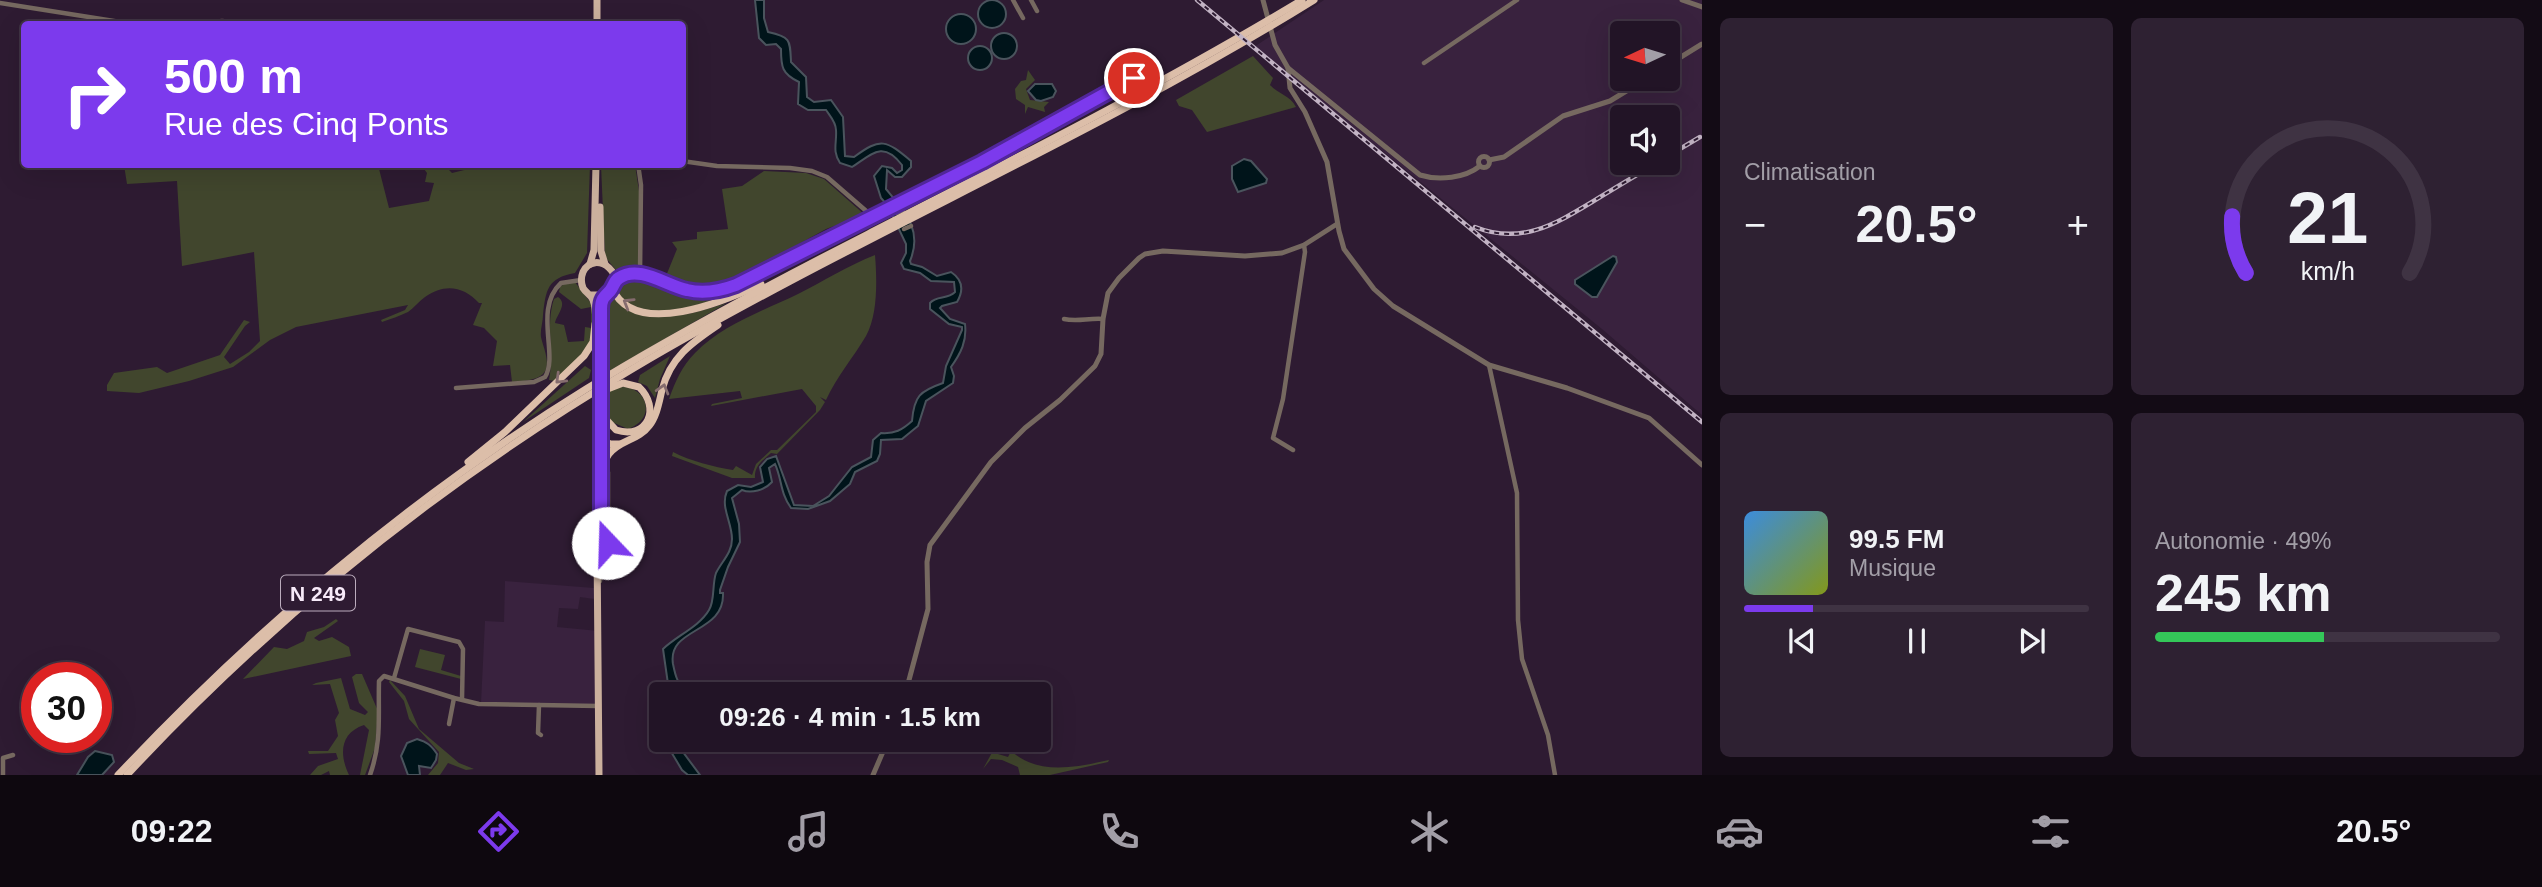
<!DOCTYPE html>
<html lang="fr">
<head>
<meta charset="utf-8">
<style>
  body { margin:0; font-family:Arial,sans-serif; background:#2e2132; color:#f1f3f6; height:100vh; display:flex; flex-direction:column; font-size:26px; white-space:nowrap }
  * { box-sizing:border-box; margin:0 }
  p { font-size:23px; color:#a29ea7 }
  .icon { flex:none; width:38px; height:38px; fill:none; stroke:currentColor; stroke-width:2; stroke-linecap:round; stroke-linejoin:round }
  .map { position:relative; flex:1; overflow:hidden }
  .panel { display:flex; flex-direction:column; gap:18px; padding:18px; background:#130b15; width:840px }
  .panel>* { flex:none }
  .guide { position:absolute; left:21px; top:21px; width:665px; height:147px; border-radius:7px; box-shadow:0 7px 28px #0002,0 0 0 2px #3f3343; background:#7c3aed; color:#fff; overflow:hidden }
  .needle { width:46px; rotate:266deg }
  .fabs { position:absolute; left:1610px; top:21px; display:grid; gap:14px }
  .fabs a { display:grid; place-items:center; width:70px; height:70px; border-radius:7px; background:#221426; box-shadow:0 7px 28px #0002,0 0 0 2px #3f3343; font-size:35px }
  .speed { position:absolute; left:21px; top:662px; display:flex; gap:14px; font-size:35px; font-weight:700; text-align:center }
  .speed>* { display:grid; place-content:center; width:91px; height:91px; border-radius:50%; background:#221426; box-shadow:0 7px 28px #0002,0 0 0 2px #3f3343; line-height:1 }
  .speed .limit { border:10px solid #d22; background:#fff; color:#111 }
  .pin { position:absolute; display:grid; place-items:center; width:60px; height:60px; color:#fff; margin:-30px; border:4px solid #fff; border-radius:50%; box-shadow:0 2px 7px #0007 }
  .me { position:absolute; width:77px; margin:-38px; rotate:339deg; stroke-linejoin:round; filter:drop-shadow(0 0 5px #0008) }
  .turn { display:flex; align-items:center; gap:24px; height:147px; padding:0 28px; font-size:32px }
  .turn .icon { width:91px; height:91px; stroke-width:2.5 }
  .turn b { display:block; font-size:49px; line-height:60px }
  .big { font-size:52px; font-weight:700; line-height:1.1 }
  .panel .tile { flex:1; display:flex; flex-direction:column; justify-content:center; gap:10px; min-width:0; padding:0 24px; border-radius:10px; background:#2e2132 }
  .panel .dial { align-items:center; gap:0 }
  .dial svg { height:182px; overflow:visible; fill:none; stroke:#3f3343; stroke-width:7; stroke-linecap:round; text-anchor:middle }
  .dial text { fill:#f1f3f6; stroke:none }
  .song { display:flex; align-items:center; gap:21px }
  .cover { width:84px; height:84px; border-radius:10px; background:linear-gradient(135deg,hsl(210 70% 55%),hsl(70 70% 35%)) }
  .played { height:7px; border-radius:4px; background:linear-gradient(90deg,#7c3aed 20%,#3f3343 20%) }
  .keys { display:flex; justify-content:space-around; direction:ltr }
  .heat { display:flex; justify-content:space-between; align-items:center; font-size:38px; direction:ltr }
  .charge { height:10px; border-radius:5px; background:linear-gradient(90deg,#34c759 49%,#3f3343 0) }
  .panel .tiles { flex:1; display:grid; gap:18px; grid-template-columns:repeat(2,1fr) }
  .trip { position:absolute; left:649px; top:682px; width:402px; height:70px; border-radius:7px; background:#221426; box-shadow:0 7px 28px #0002,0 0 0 2px #3f3343; font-weight:700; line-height:70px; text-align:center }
  .tabs { display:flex; height:112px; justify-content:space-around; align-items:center; background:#0e080f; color:#a29ea7 }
  .tabs .icon { width:49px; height:49px }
  .tabs .on { color:#7c3aed }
  .tabs b { font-size:32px; color:#f1f3f6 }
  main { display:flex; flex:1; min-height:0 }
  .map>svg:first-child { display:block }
</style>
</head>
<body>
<main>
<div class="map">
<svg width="1702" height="775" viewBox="0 0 1702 775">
  <rect width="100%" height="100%" fill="#2e1b32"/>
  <!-- built -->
  <g fill="#39223e" fill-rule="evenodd">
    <path d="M1324,0H1702V415L1602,329L1254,47ZM1622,33H1668V79H1622ZM1622,117H1668V163H1622Z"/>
    <path d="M505,581L594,588V599L580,597L578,609L559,608L557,627L599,631L600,708L481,703L485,621L504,622Z"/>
  </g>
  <!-- green -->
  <g fill="#41462d">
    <path d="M1253,56L1273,78L1270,85C1278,94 1290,95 1296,107L1207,132L1192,110L1179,106L1176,100Z"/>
    <path d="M1028,70L1035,80L1026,89L1030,100L1049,102L1044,107L1045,112L1028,107L1025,114V105L1016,99L1015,89L1021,81L1026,80Z"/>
    <path d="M124,165H378L389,208L429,201L434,183L425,182L427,173L421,165H444L452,173L485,165H590L587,253L575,273C547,278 546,290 543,315C543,322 540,330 541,337C543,347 552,365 543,374C536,381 521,381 512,382L510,365L493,366L497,341L484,328L473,325L482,303H479C464,286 444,283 425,297C419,301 414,308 408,312C400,316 390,319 382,322L381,320L405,310L408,305L296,327L270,340L233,367L189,381L139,393L107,391V385L114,373L157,367L167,373L220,355L244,320L250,322L245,326L224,357L230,364L249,352L260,341L254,252L182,266L177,181L127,184Z"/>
    <path d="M601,165H635L639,191V266L637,271H617L605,257Z"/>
    <path d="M764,171L806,173L824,179L865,215L826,229L734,280L709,286H690L666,276L677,249L672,242L697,239V232L728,229L722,189L742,186Z"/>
    <path d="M875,255C877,279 878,315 866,336C853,358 837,376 826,400L820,397L825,402L820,410L777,454L771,453C763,460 754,466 755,478H732L672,456L673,452C690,461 714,467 733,470L736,466L752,475L756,464L771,450H777L816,412V406L802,389L711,406L712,404L742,398L740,391L669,399C675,382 682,366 695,353C722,325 763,311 798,294C824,281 847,266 875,255Z"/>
    <path d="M637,277C661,283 683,297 708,297C717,297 728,293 736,291C703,303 646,329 618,293L619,282L626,278Z"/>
    <path d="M575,282L593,306L592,337L589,347L555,381L549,380C555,353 545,326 554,299L558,297C568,304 557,314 555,323L564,325L568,342L584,341L585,327L591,328V307L581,309L559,292L560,287L565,283Z"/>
    <path d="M612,295C621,304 629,307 641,310C677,321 693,313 727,303L609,371L611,389C643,378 662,417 628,429L612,422L606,411L604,302Z"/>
    <path d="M670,356L660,379L655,398L647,386L638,382L640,375Z"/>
    <path d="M585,366L591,370L589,378L523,422Z"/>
    <path d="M336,619L338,621L314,638L319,641L332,637L349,647L351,656L243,679L274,647L287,649L304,641L307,632L324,627Z"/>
    <path d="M420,649L445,655L441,670L461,676V679L415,667Z"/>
    <path d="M356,674H362L378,711L375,748L365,775H360L369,730L364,725C340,733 339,754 349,775H330L329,771L321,775H310L318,766L338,759L336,753L309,754L308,751H328L338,736L335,720L339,713L330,684L312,685L316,683L341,678L350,709L365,715L368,712L359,703L352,677Z"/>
    <path d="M390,680L405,696L419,729L459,763L474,769L466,770L448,763L440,775H428L438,763L439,752L409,719L404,701L389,682Z"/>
    <path d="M995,740H999L998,754L1008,757L1011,751C1038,775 1073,768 1109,760L1108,762L1050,775H1020L1018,767L1002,760L991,759L983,769L995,747Z"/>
  </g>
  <!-- water -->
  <g fill="#00141a" stroke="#4a545d" stroke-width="2">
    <circle cx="992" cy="14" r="14"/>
    <path d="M755,0H764V18L768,32C791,37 790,40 791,62L806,77L807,97L814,102L831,100L843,117L845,156L854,157C881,137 886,140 911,161V167L902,177H895L887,170L886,189C905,212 923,230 910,261L911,264L922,267L937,276L951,272C963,280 964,290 957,302L942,306L940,308L950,319L965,324C967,341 961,353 951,367L954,376L953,383L926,401L918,426L902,439L881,440L880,454L877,461L855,472L850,484L830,501L808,509L791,508C780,493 782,479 775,464L769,468L772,482C765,490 751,494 742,490L732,498L739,524L740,542L728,567L720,590V593H723C725,634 667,627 673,664C676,679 677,681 687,693L674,695L668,684L663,649C676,636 699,627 709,610C715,601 712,584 716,573C722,561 732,553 732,539C732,522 720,507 727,491L738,485L751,487L763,482L760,467L767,459L776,456L794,505L813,506L829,496L852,467L871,457L873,440L881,433C895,434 902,430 912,421C914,396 920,391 943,383L946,366L962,330V327L949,324L930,309V303C937,295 947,300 955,292L954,282L931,281L920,273L904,269L901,263L906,253V244L888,206L881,198L874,176L882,166L892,168L897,173L902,170V165C883,140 872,154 852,167L840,163C832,151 837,143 836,130C836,122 830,116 826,110H808L798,104L799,82C782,74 781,67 781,49L776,44L766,45L759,38Z"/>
    <circle cx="961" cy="29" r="15"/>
    <circle cx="1004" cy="46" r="13"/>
    <circle cx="980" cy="58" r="12"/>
    <path d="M1035,84H1052L1056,91L1053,97L1041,101L1036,100L1028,91Z"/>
    <path d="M1244,159L1251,161L1267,179L1266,183L1238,192L1232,179V166Z"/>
    <path d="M1613,256L1616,257L1617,262L1597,297H1592L1575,284V280Z"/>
    <path d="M417,739C427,742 431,745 437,754L436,760L431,768L419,766L420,775H408L401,756L407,743Z"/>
    <path d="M664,740H674L700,775H688L682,770Z"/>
    <path d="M95,751L112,755L114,762L102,775H77L88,757Z"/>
  </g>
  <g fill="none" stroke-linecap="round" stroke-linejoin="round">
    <!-- minor -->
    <g stroke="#766960" stroke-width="4.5">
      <path d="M1013,0L1023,18"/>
      <path d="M1031,0L1037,11"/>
      <path d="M0,3L133,24"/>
      <path d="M194,24L222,21L255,24"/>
      <path d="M1424,63L1517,0"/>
      <path d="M682,161L717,166L790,168L812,171L827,177L872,216"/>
      <path d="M638,164L641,185L640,274"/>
      <path d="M886,210L896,213L903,210L907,200"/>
      <path d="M904,229L911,226"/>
      <path d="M613,272C624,275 635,273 645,275C682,285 695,300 735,285L982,162L1146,71"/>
      <path d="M1064,319C1077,322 1088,318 1103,319"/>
      <path d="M1489,365L1517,493L1518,620L1522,659L1548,735L1555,775"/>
      <path d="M456,388L534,382L545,377C559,355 533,309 561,283L581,280"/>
      <path d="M1293,450L1273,438L1283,399L1305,252L1304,245"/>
      <path d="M600,581L602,560L608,543V472"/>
      <path d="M394,678L408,629L459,642L463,649L462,699"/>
      <path d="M539,705L538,733L541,735"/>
      <path d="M449,724L454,698"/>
      <path d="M3,775V758L13,755"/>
      <path d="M370,775C382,741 378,717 379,681L384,676L454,698L479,704L598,706"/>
    </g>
    <!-- tertiary -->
    <g stroke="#766960" stroke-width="5">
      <path d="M1263,0L1275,45L1288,68L1290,88L1305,112L1327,162L1339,231L1344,249L1374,289L1393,306L1489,365L1567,388L1649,418L1702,465"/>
      <path d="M1682,0L1702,7"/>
      <path d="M1668,65L1702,44"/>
      <path d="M1288,68L1420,175C1439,181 1465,178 1480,166"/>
      <circle cx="1484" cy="162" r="5.5"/>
      <path d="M1489,160L1504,157L1563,116L1610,101L1646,79"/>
      <path d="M905,695L928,609L927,562L930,545L991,462L1025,428L1060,400L1095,366L1101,354L1103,319L1108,293L1119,278L1139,258L1145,254L1163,251L1245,256L1282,253L1304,245L1337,224"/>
      <path d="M873,775L888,740"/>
    </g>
    <!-- primary -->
    <g stroke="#cbb09d" stroke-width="7">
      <path d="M597,0V24"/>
      <path d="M600,207L601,251L605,264"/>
      <path d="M590,264L594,250L596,164"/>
      <path d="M590,295H604C633,278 595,247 583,272C581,277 581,283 583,288C586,293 591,295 593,300C597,309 595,322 596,332C596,361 596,390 596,419"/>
      <path d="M601,385V309L604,295"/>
      <path d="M596,431L599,775"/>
    </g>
    <!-- trunk -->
    <g stroke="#dcbea9" stroke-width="7">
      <path d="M612,288C635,340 727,300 761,284"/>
      <path d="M601,396L604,417L616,430C648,440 661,408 639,387L623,383L605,390"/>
      <path d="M596,414L600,439L610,444H620"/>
      <path d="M468,462L505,432L584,356L593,342L595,324"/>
      <path d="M601,480C604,471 603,462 609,454C619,440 639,440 649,426C657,416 659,402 662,390C670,358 691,343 718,325"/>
      <path d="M118,775C257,627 413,496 586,389C677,333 772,283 868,234C1014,159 1161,85 1302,0"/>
      <path d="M127,775C275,616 447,478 634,368C856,237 1095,136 1314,0"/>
    </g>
    <defs>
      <g id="rail">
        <path d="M1197,0L1702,422"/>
        <path d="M1668,156L1700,137"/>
        <path d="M1475,227C1520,245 1554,225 1592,202C1613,189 1635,176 1657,163"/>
      </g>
    </defs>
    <!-- rail casing -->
    <use href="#rail" stroke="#c2b3c4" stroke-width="4.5"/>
    <!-- rail -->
    <use href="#rail" stroke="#2e1b32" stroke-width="2" stroke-dasharray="5" stroke-linecap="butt"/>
  </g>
  <!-- one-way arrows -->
  <defs><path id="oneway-chevron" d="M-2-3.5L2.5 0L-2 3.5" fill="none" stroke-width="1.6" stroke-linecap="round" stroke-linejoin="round" transform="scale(1.75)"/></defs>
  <g stroke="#856c6e">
    <use href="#oneway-chevron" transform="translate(628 303) rotate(-149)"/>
    <use href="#oneway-chevron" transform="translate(560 379) rotate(136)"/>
    <use href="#oneway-chevron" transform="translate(663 389) rotate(-74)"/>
  </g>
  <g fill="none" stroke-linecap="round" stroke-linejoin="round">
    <defs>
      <path id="route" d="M608,543L607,547L601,548V309C601,299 604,297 610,291C614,286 614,281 619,278C639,264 667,286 687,290C704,294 720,291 736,285L982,162L1134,78"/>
    </defs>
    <!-- route casing -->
    <use href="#route" stroke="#51269a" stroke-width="18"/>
    <!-- route -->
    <use href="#route" stroke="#7c3aed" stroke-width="12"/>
  </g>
  <g text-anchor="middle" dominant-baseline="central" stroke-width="7" stroke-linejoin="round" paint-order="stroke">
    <!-- shield labels -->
    <rect fill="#2e1b32" stroke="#bbacbd" stroke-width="2" x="281" y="575.5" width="74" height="35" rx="5"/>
    <g font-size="21" font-weight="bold" fill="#f7eaf9">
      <text x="318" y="593">N 249</text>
    </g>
  </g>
</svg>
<div class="fabs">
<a><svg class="needle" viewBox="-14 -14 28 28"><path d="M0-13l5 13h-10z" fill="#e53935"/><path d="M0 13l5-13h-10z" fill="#a29ea7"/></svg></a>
<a><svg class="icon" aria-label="sound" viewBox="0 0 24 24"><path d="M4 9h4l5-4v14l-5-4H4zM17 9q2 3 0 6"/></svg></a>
</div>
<div class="speed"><div class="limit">30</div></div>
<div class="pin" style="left:1134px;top:78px;background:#d93025"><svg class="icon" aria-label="arrive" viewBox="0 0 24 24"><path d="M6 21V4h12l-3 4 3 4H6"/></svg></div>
<svg class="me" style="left:608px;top:543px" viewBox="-20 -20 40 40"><circle r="19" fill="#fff"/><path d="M0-13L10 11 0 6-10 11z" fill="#7c3aed"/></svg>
<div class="trip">09:26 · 4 min · 1.5 km</div>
<div class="guide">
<div class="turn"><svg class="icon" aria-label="right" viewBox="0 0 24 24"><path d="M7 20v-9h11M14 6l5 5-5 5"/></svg><div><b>500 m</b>Rue des Cinq Ponts</div></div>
</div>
</div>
<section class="panel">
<div class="tiles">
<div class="tile"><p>Climatisation</p>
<div class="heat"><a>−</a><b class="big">20.5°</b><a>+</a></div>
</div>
<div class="tile dial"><svg viewBox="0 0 100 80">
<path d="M14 69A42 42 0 1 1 86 69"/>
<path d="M14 69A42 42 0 0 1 8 44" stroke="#7c3aed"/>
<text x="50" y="56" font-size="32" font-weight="700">21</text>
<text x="50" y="72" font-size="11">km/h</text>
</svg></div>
<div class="tile">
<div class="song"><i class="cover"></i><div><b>99.5 FM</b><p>Musique</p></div></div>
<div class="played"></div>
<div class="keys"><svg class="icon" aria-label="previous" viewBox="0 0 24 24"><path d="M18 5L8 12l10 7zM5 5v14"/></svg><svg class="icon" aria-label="pause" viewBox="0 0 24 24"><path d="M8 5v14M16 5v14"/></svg><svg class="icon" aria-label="next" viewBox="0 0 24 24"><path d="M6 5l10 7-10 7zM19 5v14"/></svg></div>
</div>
<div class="tile"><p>Autonomie · 49%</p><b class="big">245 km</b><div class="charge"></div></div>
</div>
</section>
</main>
<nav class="tabs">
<b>09:22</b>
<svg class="icon on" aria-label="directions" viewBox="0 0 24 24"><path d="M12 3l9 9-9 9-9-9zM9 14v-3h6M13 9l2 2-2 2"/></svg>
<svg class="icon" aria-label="music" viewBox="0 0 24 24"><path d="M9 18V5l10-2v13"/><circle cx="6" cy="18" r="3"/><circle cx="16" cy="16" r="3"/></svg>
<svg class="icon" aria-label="phone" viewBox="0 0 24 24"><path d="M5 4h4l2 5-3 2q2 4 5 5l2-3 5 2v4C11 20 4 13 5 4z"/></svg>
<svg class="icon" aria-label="climate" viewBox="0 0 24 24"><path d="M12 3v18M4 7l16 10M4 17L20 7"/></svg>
<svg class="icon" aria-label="car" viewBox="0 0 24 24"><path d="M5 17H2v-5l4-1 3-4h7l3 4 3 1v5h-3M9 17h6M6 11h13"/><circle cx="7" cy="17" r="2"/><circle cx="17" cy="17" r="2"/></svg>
<svg class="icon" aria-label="filters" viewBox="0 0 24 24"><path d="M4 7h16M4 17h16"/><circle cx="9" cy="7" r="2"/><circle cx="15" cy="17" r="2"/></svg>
<b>20.5°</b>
</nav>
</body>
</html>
